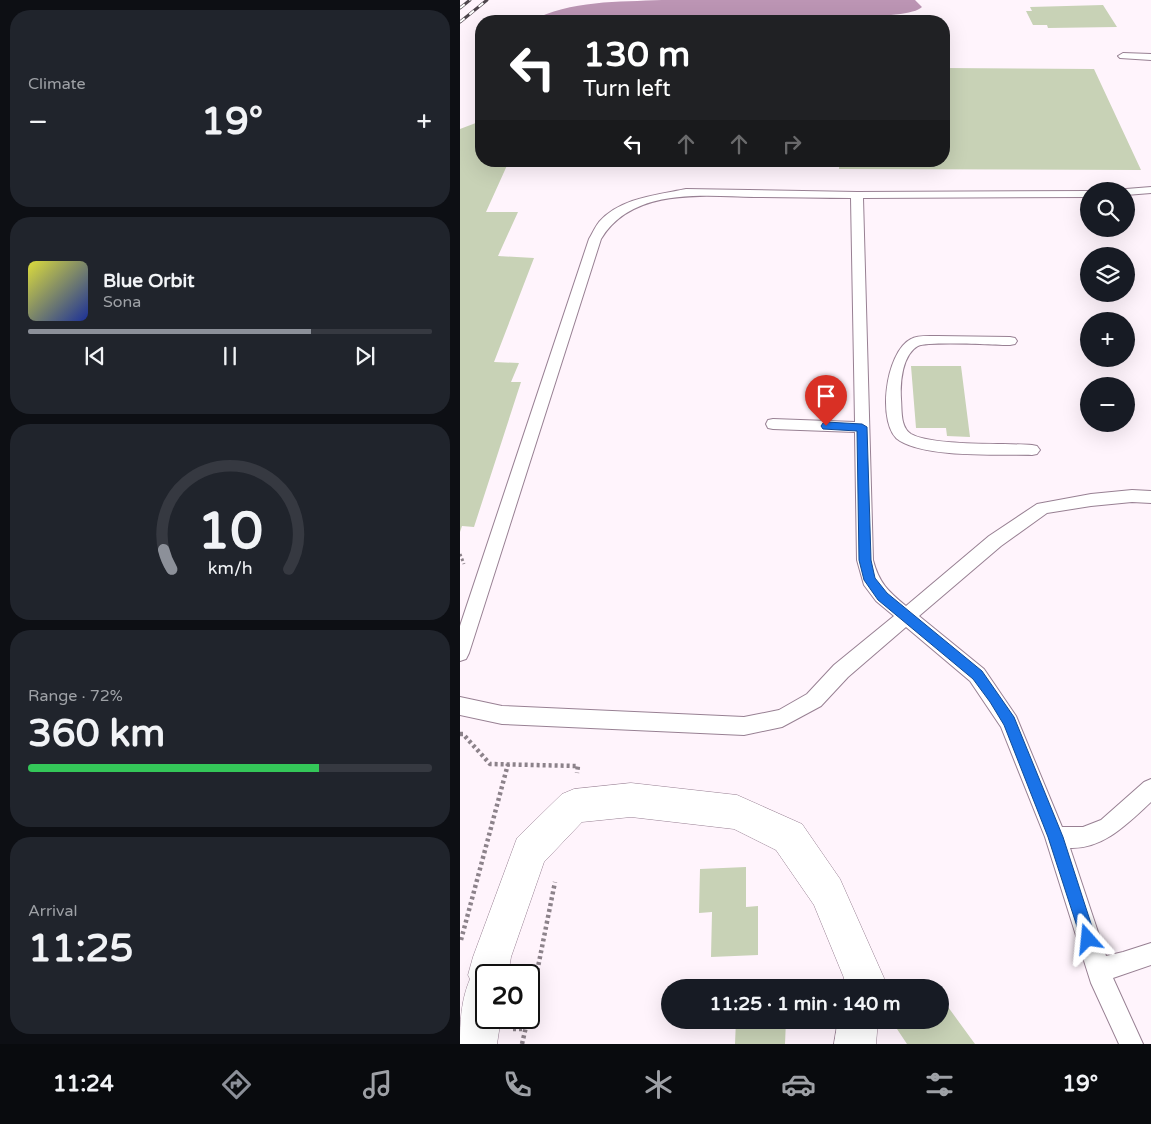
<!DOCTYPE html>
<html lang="en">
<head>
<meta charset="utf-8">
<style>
  body { margin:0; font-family:"Varela Round",sans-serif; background:#20242c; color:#f1f3f6; height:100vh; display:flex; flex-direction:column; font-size:19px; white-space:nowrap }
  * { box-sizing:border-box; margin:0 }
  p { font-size:16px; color:#9ea1a6 }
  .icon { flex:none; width:28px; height:28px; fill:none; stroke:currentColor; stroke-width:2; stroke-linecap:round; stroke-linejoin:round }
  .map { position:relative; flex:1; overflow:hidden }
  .drawer { display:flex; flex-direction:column; gap:10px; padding:10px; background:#0d0f14; width:460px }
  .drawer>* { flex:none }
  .top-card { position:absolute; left:15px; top:15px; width:475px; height:152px; border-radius:20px; box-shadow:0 5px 20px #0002; background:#202124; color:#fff; overflow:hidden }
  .buttons { position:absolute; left:620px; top:182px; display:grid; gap:10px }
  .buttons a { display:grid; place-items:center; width:55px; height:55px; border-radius:50%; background:#171b24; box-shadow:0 5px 20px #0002; font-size:25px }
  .speed { position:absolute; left:15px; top:964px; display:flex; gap:10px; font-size:25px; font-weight:700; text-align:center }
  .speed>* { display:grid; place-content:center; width:65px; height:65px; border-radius:50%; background:#171b24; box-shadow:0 5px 20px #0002; line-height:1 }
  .speed .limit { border:2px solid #111; border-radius:8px; background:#fff; color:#111 }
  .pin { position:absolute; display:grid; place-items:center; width:42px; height:42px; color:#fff; margin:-51px -21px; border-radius:50% 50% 50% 0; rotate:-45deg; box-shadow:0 0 5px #0007 }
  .pin .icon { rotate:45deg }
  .me { position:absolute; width:55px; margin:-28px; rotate:342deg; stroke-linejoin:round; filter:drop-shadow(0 0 4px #0008) }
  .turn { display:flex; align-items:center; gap:18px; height:105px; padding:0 25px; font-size:22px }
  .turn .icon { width:65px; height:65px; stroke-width:2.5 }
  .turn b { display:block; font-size:35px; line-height:42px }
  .lanes { display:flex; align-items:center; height:48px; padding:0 25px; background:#0003; justify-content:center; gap:25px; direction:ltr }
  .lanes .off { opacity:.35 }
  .big { font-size:38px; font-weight:700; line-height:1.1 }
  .drawer .card { flex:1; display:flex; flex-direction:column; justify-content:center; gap:8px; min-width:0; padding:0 18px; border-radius:20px; background:#20242c }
  .drawer .dial { align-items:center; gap:0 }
  .dial svg { height:130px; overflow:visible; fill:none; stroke:#363941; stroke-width:7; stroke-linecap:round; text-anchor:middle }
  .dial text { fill:#f1f3f6; stroke:none }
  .song { display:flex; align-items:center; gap:15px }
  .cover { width:60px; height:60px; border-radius:8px; background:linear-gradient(135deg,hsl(60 70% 55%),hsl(230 70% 35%)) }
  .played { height:5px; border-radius:2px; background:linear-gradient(90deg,#8c9099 70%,#363941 70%) }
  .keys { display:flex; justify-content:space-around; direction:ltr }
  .heat { display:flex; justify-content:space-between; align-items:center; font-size:28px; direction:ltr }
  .charge { height:8px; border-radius:4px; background:linear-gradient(90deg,#34c759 72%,#363941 0) }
  .trip { position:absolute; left:201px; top:979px; width:288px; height:50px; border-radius:25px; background:#171b24; box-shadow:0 5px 20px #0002; font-weight:700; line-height:50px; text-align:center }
  .dock { display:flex; height:80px; justify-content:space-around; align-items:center; background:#090b0e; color:#9ea1a6 }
  .dock .icon { width:35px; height:35px }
  .dock .selected { color:#8c9099 }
  .dock b { font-size:22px; color:#f1f3f6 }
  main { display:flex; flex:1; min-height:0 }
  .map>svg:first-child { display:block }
</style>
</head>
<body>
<main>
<section class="drawer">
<div class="card"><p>Climate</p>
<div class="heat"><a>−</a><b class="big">19°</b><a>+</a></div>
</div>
<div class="card">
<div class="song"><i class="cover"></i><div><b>Blue Orbit</b><p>Sona</p></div></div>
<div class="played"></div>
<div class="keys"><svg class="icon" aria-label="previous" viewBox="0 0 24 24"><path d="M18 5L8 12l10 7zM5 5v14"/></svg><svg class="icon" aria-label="pause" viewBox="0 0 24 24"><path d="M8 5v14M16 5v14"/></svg><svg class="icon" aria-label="next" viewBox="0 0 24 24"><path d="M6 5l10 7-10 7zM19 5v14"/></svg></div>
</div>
<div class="card dial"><svg viewBox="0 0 100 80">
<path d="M14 69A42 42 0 1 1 86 69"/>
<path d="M14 69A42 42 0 0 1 9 57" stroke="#8c9099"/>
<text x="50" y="56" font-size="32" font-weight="700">10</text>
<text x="50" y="72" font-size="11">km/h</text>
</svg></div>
<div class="card"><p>Range · 72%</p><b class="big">360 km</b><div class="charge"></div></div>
<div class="card"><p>Arrival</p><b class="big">11:25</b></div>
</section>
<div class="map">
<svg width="691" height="1044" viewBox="0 0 691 1044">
  <rect width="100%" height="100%" fill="#fff4fc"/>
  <!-- water -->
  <path fill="#bc95b4" d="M202,0H455L462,7C447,22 339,14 309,21H71C110,0 159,2 202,0Z"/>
  <!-- building -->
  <g fill="#c8d2b6">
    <path d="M643,5L657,27L588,28L587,25H573L566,11H572L570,7Z"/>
    <path d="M484,68L634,69L681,170L379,169V161H484Z"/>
    <path d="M21,121V161H49L26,212H58L38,256L74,258L34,362L59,363L51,382H61L14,527L2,526L0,532V129Z"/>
    <path d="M451,366H501L510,437L487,436L486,428H456Z"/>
    <path d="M286,867V907L298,906V955L251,957L252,912L239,913L240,869Z"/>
    <path d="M480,996L515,1044H447L437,1029L448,1020H480Z"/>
    <path d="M276,1020H326L325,1044H275Z"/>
  </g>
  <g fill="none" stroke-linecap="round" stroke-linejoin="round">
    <defs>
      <g id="lane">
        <path d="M663,53L691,54V60L660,58L658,56Z"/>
        <path d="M691,187V193L666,195V191H661L666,189Z"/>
        <path d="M226,189L397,192L629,191H631H629V197L403,198L413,560C419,583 428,591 446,606L529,536L577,504L631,494L672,490L691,491V503L672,502L631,506L587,513L541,546L459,616L524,669L556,716L602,827H623L641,820L684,782L691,779V802C668,823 644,849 610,848L646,956L663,952L691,943V965L653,978L683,1044H659L631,983L585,837L541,727L510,681L446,627L388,677L361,706L322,727L284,735L42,724L0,715V697L42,706L284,717L319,710L347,694L374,665L434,616L416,601L404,585L397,560L395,432L313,429L308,428L306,424L308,420L313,419L395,422L391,198C359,198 327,197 295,197C244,196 172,187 141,239L9,653L6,659L0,661V626L129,239C132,234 135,227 139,222C160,198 197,195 226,189Z"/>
        <path d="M477,336L550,337L555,338L557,341L555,344L550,345C534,345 469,341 458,346C442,355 440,383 441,399C442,410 440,427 451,434C472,446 545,443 572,445L577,446L580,450L577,454L572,455C538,454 468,458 440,441C416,427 425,352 451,339C457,335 469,336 477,336Z"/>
      </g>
      <g id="street">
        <path d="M171,783L277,795L342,824L380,879L424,978L423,988H383L384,978L354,905L316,850L274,829L171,817L122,822L84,862L51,957L48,975H26V1018H41L37,1044H0C0,1022 1,1000 10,979L8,975L13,957L57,838L102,794L114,789Z"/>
        <path d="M378,1020H418L416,1044H374Z"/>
      </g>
    </defs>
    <!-- lane casing -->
    <use href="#lane" stroke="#988093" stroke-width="2"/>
    <!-- street casing -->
    <use href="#street" stroke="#988093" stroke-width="1"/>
    <!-- path-far1 -->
    <path stroke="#8c828a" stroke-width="3" stroke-dasharray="2.5 2.5" stroke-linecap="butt" d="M0,554L4,564"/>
    <!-- path -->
    <g stroke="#8c828a" stroke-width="4.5" stroke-dasharray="3 3" stroke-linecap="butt">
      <path d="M0,734H3L30,764L118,766L117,773"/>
      <path d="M1,940L48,764"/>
      <path d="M69,1012L95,882"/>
      <path d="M53,1029H65"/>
      <path d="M62,1044L68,1018"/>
    </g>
    <!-- lane -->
    <use href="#lane" fill="#fff" fill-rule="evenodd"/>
    <!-- street -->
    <use href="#street" fill="#fff" fill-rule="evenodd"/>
    <defs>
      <g id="rail">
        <path d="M0,8L10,0"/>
        <path d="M0,22L27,0"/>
      </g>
    </defs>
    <!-- rail casing -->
    <use href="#rail" stroke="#4f464d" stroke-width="3"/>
    <!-- rail -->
    <use href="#rail" stroke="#fff" stroke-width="2" stroke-dasharray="6" stroke-linecap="butt"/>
  </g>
  <!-- route -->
  <path fill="#1a73e8" stroke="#114b97" d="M366,422L402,424L407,427L411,560L415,578L427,593L522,671L554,717L603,837L636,939L634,945L628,947L623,945L588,837L544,725L530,702L513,679L418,600L404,580L399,560L397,431L363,429L361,426L363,423Z"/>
</svg>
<div class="buttons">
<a><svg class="icon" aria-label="search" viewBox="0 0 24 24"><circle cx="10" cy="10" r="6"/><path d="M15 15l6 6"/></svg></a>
<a><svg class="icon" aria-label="layers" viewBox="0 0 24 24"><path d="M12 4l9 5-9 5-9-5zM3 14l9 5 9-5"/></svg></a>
<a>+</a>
<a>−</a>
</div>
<div class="speed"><div class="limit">20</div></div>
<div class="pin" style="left:366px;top:426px;background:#d93025"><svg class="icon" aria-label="arrive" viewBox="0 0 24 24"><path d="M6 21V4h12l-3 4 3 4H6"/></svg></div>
<svg class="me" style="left:628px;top:939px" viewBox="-20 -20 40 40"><path d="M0-17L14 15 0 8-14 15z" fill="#1a73e8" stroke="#fff" stroke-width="4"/></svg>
<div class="trip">11:25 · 1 min · 140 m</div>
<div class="top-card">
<div class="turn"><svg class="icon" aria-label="left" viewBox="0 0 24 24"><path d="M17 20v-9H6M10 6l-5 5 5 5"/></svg><div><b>130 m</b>Turn left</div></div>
<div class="lanes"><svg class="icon" aria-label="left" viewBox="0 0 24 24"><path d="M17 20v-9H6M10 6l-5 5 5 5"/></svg><svg class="icon off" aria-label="ahead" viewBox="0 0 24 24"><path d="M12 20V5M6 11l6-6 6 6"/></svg><svg class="icon off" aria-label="ahead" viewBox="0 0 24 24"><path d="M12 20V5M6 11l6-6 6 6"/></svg><svg class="icon off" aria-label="right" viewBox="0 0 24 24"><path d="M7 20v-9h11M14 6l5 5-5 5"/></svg></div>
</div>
</div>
</main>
<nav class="dock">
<b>11:24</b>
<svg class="icon selected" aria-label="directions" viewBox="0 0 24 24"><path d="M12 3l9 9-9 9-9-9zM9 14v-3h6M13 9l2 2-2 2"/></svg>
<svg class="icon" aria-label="music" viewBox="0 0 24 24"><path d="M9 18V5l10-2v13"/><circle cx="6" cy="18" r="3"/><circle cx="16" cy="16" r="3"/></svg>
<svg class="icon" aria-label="phone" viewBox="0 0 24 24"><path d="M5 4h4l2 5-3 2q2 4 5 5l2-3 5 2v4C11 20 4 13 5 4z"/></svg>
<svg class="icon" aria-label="climate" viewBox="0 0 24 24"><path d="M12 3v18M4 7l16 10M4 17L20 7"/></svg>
<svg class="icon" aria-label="car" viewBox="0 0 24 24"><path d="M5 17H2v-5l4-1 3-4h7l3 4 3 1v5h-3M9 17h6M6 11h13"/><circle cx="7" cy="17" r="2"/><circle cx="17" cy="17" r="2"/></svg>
<svg class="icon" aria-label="filters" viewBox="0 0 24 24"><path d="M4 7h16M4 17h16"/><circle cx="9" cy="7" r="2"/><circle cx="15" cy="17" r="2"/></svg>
<b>19°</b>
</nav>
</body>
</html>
